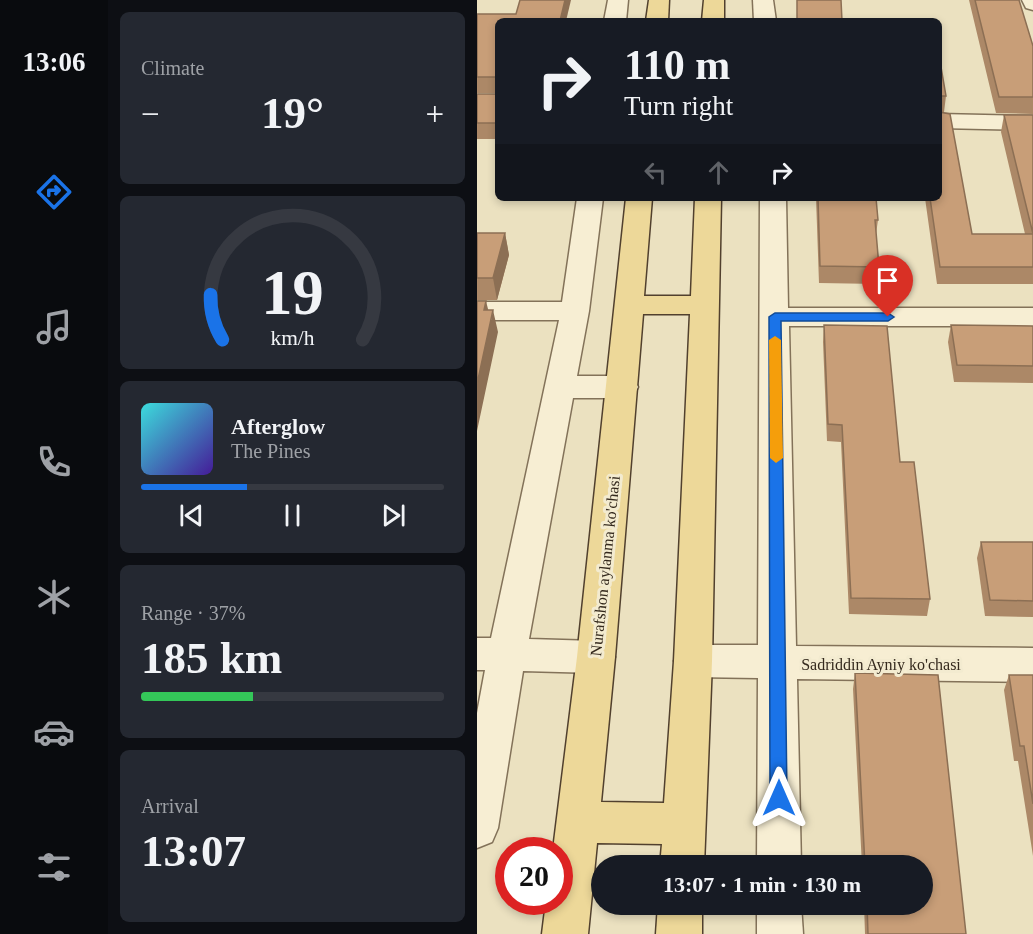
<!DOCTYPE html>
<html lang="en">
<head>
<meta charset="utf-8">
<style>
  body { margin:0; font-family:"Times New Roman",serif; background:#242831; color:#f1f3f6; height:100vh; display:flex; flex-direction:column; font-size:22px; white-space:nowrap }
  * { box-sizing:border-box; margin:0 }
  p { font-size:20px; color:#9ea1a6 }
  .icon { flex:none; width:33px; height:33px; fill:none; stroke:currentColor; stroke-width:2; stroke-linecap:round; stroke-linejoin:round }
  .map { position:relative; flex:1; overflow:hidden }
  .sheet { display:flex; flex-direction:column; gap:12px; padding:12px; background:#0d0f14; width:369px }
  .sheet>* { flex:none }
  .banner { position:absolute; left:18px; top:18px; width:447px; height:183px; border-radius:9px; box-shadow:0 3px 9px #0003; background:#171b24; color:#f1f3f6; overflow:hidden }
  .speed { position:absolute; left:18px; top:837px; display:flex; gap:12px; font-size:30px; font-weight:700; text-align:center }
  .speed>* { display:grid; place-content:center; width:78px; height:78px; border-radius:50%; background:#171b24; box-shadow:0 3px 9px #0003; line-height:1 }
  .speed .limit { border:9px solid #d22; background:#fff; color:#111 }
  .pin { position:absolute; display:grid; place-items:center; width:51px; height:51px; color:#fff; margin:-62px -26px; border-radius:50% 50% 50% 0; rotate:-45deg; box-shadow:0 0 6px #0007 }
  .pin .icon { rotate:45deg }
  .me { position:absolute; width:66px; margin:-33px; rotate:0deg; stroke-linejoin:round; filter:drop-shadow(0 0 4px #0008) }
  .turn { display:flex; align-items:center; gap:21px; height:126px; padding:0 30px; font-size:27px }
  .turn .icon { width:78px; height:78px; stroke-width:2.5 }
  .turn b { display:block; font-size:42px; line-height:51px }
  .lanes { display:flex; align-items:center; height:57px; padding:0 30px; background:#0003; justify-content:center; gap:30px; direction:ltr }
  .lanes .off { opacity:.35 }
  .big { font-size:45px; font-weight:700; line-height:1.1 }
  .sheet .tile { flex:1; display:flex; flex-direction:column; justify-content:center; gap:9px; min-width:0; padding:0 21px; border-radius:9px; background:#242831 }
  .sheet .dial { align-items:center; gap:0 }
  .dial svg { height:156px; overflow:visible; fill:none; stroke:#363941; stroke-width:7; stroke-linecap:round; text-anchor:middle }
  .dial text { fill:#f1f3f6; stroke:none }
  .song { display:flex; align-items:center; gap:18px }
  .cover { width:72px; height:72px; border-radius:9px; background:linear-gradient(135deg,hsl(180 70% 55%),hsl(260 70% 35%)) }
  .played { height:6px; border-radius:3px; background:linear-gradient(90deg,#1a73e8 35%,#363941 35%) }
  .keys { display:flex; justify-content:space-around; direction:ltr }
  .heat { display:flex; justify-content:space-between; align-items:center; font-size:33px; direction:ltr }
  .charge { height:9px; border-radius:4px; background:linear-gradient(90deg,#34c759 37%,#363941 0) }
  .trip { position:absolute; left:114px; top:855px; width:342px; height:60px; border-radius:30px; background:#171b24; box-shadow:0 3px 9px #0003; font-weight:700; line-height:60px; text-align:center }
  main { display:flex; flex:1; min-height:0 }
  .tabs { display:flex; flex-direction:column; width:108px; justify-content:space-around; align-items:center; background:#090b0e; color:#9ea1a6 }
  .tabs .icon { width:42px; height:42px }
  .tabs .active { color:#1a73e8 }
  .tabs b { font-size:27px; color:#f1f3f6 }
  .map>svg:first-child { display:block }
</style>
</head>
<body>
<main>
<nav class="tabs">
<b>13:06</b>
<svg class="icon active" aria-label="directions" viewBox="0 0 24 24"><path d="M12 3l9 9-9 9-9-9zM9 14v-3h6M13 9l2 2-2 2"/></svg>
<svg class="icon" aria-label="music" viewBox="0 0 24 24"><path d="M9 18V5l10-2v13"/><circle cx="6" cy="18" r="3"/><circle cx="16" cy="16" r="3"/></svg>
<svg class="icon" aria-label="phone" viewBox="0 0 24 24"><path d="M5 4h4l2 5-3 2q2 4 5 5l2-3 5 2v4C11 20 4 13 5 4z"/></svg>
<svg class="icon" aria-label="climate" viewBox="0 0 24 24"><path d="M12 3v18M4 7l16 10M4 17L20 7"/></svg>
<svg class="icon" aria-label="car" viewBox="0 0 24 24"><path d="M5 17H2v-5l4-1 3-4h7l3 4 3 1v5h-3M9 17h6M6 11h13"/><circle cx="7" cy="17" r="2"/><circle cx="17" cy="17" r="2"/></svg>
<svg class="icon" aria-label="filters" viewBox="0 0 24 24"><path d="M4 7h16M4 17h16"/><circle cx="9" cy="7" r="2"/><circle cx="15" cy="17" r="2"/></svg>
</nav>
<section class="sheet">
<div class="tile"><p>Climate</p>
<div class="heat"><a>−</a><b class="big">19°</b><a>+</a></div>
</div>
<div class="tile dial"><svg viewBox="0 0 100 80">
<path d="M14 69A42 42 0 1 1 86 69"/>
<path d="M14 69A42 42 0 0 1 8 46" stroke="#1a73e8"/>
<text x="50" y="56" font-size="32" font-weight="700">19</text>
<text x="50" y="72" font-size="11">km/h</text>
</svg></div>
<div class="tile">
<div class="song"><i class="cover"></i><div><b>Afterglow</b><p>The Pines</p></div></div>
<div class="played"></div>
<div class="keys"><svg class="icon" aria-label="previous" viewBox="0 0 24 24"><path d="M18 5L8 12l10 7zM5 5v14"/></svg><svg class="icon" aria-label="pause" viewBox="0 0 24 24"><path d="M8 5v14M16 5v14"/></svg><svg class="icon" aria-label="next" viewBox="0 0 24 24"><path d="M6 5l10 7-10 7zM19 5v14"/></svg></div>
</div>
<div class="tile"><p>Range · 37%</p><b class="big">185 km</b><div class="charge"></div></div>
<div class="tile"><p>Arrival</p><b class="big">13:07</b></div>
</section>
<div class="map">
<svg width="556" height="934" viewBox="0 0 556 934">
  <rect width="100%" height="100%" fill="#ebe1c0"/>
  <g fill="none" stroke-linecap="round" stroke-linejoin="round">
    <defs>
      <g id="minor">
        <path d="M131,0H151L149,21H127Z"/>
        <path d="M276,0H296L299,21H277Z"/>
        <path d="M545,0H556V10L549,8Z"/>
        <path d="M462,114L556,116V130L462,128Z"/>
        <path d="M100,198H126L112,311L100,376H146L157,379L161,387L157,395L146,398H96L52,639L119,641L132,645L138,657L132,669L119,673L46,671L21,828L15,842L0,848V713L8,670H0V638H14L82,320H0V302H85Z"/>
        <path d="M283,198H309L311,308H556V326H312L319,646L556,648V682L320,679L324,866H280L281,678L216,677L203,673L197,661L203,649L216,645H281Z"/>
        <path d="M280,904H324L326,934H280Z"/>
      </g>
      <g id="major">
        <path d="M172,0H192L191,21H169Z"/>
        <path d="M227,0H247V21H225Z"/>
        <path d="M149,198H175L167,296H214L218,198H244L235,661L227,866H183L185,844L120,843L111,934H65L69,902H82V850H76L100,657ZM166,314H213L197,661L187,803L124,802L138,657Z"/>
        <path d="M181,904H225V934H179Z"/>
      </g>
    </defs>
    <!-- minor casing -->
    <use href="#minor" stroke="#837259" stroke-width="3"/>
    <!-- major casing -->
    <use href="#major" stroke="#51402e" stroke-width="3"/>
    <!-- minor -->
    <use href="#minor" fill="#f7eed3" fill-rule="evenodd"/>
    <!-- major -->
    <use href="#major" fill="#edd899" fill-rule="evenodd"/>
  </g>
  <!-- wall -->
  <g fill="#ac8867">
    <path d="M94,0L21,21V139H0V94H20V93H0V14H39Z"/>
    <path d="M492,0H543H542L556,46V114L519,113Z"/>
    <path d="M462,67L469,96L467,112H464L495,234H548L524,132L527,115H556V284H460L448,198H462Z"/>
    <path d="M339,198H399L401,220L399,234L402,267L401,284L342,283Z"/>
    <path d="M0,233H28L32,255L20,300H0Z"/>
    <path d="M347,325L423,462L453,599L450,616L372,614L364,442L350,441L346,342Z"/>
    <path d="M474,325L556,326V383L477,382L471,342Z"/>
    <path d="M504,542H556V617L508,616L500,558Z"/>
    <path d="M378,673L489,934H388L387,904H446V866H385L376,689Z"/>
    <path d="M532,675H556V856L541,761H537L527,690Z"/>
  </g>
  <!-- shaded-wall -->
  <g fill="#8c6f54">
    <path d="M88,0H94L89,21H83Z"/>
    <path d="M28,233L32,255L20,300L16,278Z"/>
    <path d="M9,301L14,321L16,310L21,332L0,431V384L7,310Z"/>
  </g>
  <!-- building -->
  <g fill="#c89e78" stroke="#8c6f54" stroke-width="1.5">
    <path d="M43,0H88L83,21H21V123H0V94H20V77H0V14H39Z"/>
    <path d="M320,0H364L365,21H320Z"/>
    <path d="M498,0H542L556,46V97H522Z"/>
    <path d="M462,67H464L469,96H463L462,111Z"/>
    <path d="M462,112L473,114L495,234H556V267H463L453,198H462Z"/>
    <path d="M527,115H556V234Z"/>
    <path d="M341,198H399L401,220H398L402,267L343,266Z"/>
    <path d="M0,233H28L16,278H0Z"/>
    <path d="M0,301H9L7,310H16L0,384Z"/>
    <path d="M347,325L410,326L423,462H437L453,599L374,598L365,425L351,424Z"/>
    <path d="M474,325L556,326V366L480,365Z"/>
    <path d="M504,542H556V601L513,600Z"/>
    <path d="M378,673L461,675L489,934H391L390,904H446V866H388Z"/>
    <path d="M532,675H556V804L547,746H543Z"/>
  </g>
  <!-- route -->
  <path fill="#1a73e8" stroke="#114b97" stroke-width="1.5" d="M298,313H411L417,317L411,321H304L310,798L308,804L302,806L296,804L293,798L292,317Z"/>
  <!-- slow -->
  <path fill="#f59e0b" d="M298,336L304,340L306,458L299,463L293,458L292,340Z"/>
  <g text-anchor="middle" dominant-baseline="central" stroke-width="6" stroke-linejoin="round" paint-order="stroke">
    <!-- street labels -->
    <g font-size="16" fill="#34291d" stroke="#f3ebd0">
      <text transform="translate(128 566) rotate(-84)">Nurafshon aylanma ko'chasi</text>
      <text x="404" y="664">Sadriddin Ayniy ko'chasi</text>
    </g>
  </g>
</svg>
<div class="speed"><div class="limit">20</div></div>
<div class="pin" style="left:411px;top:317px;background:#d93025"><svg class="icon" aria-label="arrive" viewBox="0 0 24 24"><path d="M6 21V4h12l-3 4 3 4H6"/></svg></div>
<svg class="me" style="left:302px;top:798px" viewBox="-20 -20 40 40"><path d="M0-17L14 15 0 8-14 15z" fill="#1a73e8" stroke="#fff" stroke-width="4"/></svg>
<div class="trip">13:07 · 1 min · 130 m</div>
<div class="banner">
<div class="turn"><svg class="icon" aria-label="right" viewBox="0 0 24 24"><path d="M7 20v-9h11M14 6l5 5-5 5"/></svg><div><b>110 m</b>Turn right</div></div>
<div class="lanes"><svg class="icon off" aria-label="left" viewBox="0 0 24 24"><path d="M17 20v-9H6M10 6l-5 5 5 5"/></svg><svg class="icon off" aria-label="ahead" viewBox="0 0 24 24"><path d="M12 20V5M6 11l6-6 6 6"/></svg><svg class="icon" aria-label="right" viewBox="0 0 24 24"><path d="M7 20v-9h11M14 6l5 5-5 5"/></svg></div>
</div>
</div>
</main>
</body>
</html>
